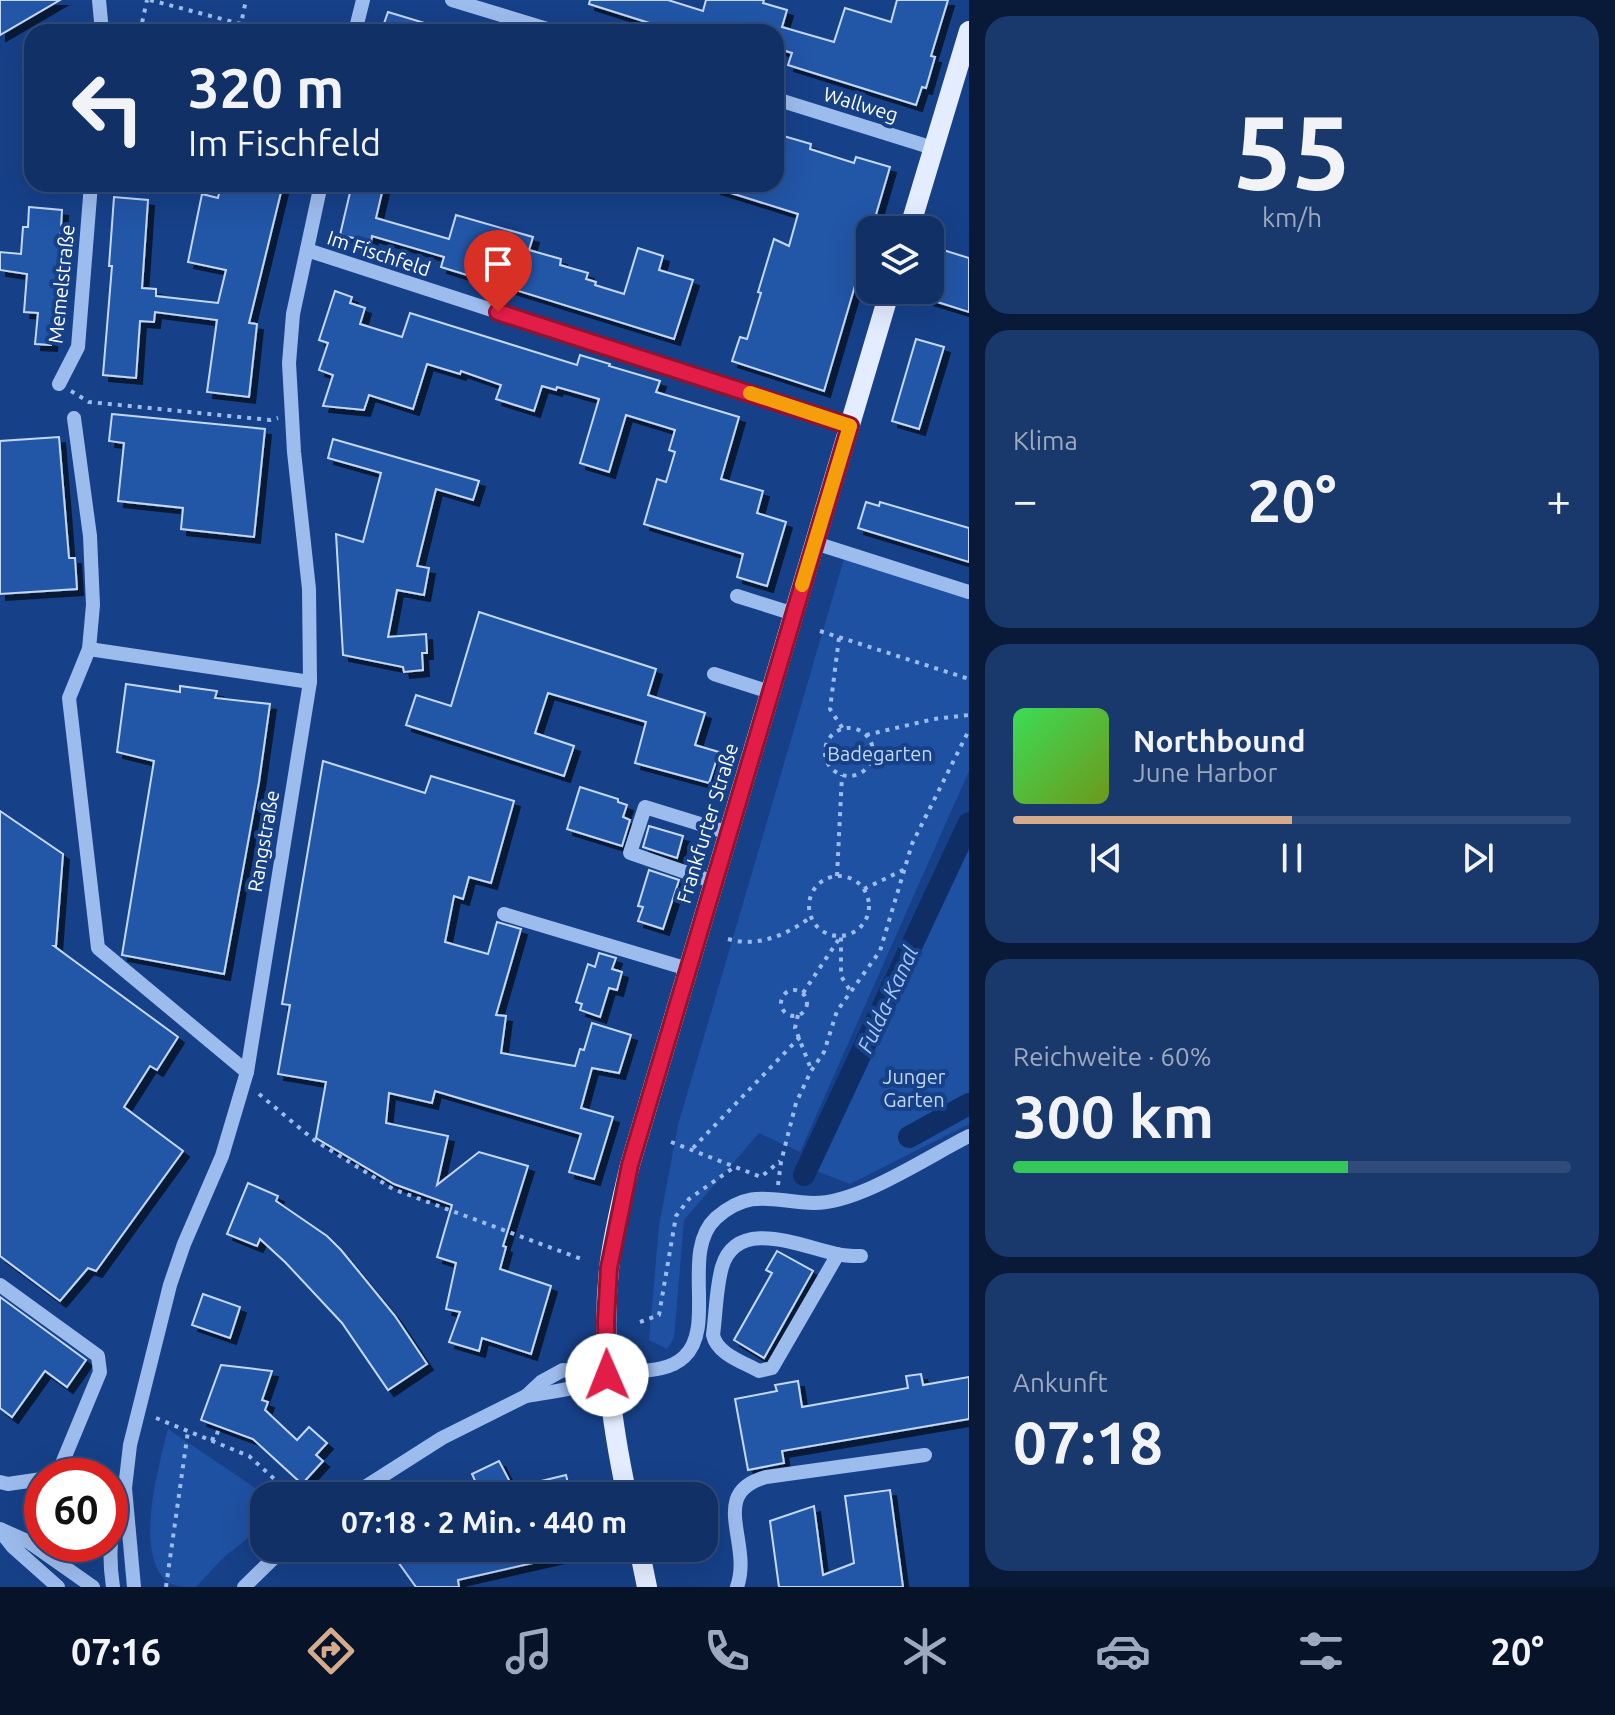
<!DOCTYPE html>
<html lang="de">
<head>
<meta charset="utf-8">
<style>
  body { margin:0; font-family:Ubuntu,sans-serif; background:#19386c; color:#f1f3f6; height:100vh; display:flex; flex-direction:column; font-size:30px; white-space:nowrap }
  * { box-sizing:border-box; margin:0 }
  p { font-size:26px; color:#9ca9bf }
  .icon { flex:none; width:44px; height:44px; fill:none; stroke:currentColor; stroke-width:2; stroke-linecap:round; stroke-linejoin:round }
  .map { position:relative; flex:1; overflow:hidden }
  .details { display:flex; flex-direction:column; gap:16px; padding:16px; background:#091a38; width:646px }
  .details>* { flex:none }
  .guide { position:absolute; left:24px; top:24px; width:760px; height:168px; border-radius:24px; box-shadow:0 8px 32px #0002,0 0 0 2px #304b7a; background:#103066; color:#f1f3f6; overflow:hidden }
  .fabs { position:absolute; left:856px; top:216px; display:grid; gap:16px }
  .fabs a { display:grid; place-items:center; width:88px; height:88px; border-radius:16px; background:#103066; box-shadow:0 8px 32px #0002,0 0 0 2px #304b7a; font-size:40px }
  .speed { position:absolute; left:24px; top:1458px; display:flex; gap:16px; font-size:40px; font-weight:700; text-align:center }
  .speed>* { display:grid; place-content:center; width:104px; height:104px; border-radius:50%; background:#103066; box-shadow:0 8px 32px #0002,0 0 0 2px #304b7a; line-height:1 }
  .speed .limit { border:12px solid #d22; background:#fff; color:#111 }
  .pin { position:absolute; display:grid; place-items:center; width:68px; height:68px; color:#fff; margin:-82px -34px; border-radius:50% 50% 50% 0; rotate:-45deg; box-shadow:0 0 8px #0007 }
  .pin .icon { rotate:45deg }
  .me { position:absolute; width:88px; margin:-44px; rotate:359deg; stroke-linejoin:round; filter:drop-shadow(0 0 6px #0008) }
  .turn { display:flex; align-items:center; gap:28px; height:168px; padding:0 32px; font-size:36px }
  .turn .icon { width:104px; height:104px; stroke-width:2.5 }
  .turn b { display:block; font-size:56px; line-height:68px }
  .big { font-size:60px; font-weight:700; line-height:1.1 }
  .details .tile { flex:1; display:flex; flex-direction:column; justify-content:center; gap:12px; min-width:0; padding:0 28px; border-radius:24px; background:#19386c }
  .details .dial { align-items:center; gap:0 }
  .dial b { font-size:104px; line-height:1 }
  .song { display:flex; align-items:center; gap:24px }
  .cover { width:96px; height:96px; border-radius:12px; background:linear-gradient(135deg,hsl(130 70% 55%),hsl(80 70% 35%)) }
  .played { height:8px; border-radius:4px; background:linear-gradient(90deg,#d6ab8b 50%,#304b7a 50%) }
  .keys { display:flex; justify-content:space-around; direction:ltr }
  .heat { display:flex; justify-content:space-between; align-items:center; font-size:44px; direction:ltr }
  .charge { height:12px; border-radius:6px; background:linear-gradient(90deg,#34c759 60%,#304b7a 0) }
  .trip { position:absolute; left:250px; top:1482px; width:468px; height:80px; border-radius:24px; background:#103066; box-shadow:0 8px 32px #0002,0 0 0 2px #304b7a; font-weight:700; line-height:80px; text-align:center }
  .dock { display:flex; height:128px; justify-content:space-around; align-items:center; background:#061329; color:#9ca9bf }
  .dock .icon { width:56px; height:56px }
  .dock .current { color:#d6ab8b }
  .dock b { font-size:36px; color:#f1f3f6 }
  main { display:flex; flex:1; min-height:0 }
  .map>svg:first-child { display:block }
</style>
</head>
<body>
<main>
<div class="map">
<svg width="969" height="1587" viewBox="0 0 969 1587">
  <defs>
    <filter id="shadow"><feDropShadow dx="6" dy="6" stdDeviation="0" flood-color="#0009"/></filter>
  </defs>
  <rect width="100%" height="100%" fill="#164088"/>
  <!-- green -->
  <g fill="#1f51a2">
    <path d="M844,559L969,598V771L800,1152L759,1133L684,1220L674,1338L667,1349L649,1340L659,1226L678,1125Z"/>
    <path d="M969,843V1124L850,1184L814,1170Z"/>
    <path d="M168,1429L267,1496H264V1525L223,1558L196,1587C185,1587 174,1587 166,1581C134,1551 159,1465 168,1429Z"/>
  </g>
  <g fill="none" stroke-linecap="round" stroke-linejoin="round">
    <!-- canal -->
    <g stroke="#0e2e65" stroke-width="22">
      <path d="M909,1137L969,1104"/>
      <path d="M804,1175L969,823"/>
    </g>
  </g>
  <!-- building -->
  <g fill="#2456a7" stroke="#c3d8fa" stroke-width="2" filter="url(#shadow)">
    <path d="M0,0H60L0,35Z"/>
    <path d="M590,0H668L703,11L706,0H764L763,3L787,10L782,27L834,42L845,8L891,22L897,0H948L931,56L935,57L926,88L922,87L916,105L788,65L792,53L776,48V32H678L589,4Z"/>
    <path d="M388,12L441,28V32H381Z"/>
    <path d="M780,135L811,144L810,149L854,163L856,157L890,167L824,391L732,361L740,337L747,339L761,293L758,292L774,239L789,246L798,214L715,188L716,184H776V147Z"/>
    <path d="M221,184H283L249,323L257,324L249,397L207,392L217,320L155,312L154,322L140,321L136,378L103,375L112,266H109L114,197L148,200L142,288L156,289V296L218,303L226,270L188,262L202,194L218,198Z"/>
    <path d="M352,184H384L376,218L449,239L456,215L533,237L529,250L561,259L560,265L588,273L586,279L596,282L595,285L624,294L638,248L663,256L659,270L693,280L674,339L441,267L444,257L372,236L371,242L340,235Z"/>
    <path d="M29,207L62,210L56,314H54L51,345L35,344L38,313L24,312L27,274L0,270V252L21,254L23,227H28Z"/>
    <path d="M943,250L969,258V312L928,299Z"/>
    <path d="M335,291L352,297L350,303L365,308L360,324L402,337L410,313L577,365L580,355L610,364L609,366L660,381L656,392L739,417L721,479L763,491L757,513L786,522L767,586L737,577L743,554L644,524L657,479L666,482L675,452L669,450L675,430L626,415L609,472L580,463L599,399L557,387L556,390L542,386L534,411L496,399L501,385L461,371L460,374L427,364L413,409L369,395L364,410L323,406L333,375L319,370L328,343L319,340Z"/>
    <path d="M916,339L944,347L919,429L892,421Z"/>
    <path d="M112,414L265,429L254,537L181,529L183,508L118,501L124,443L109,441Z"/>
    <path d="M59,437L69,558H75L77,589L0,594V441Z"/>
    <path d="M333,439L479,481L473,500L436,489L417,566L429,568L424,595L397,590L388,637L426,634L427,653H422L423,670L404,672L403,667L343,655L336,534L363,542L381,473L328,458Z"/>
    <path d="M866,502L879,506L880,502L969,528V562L858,528Z"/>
    <path d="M479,612L656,669L648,695L705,713L695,745L719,752L709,783L635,763L646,722L548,693L535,733L574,746L564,776L406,725L416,695L451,706Z"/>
    <path d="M126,684L180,692V686L217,691L215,698L270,704L259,782L224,974L122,955L154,761L117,752Z"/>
    <path d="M323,761L425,793L431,776L514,801L491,883L469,877L463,899L454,896L445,942L488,954L497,922L521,929L496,1015L506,1016L501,1053L575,1066L580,1049L584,1050L592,1023L631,1035L619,1073L592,1068L581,1108L613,1117L594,1179L569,1172L581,1134L435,1091L432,1103L389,1093L386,1123L448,1136L437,1185L479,1152L528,1166L503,1246L506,1247L500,1269L551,1286L531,1354L482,1338L479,1351L449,1342L460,1312L446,1309L456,1263L437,1257L452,1205L394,1184L316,1138L326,1082L278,1074L290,1005L282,1004Z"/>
    <path d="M580,787L618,799V802L627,805L623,817L630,820L622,846L567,829Z"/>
    <path d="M0,811L63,854L56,946H54L178,1037L157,1070L150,1066L124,1107L183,1151L96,1271L88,1268L60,1301L0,1256Z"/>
    <path d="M649,826L683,836L677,858L643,847Z"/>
    <path d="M649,870L679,880L663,929L638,921L643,907L638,906Z"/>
    <path d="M599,953L616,958L612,969L622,972L617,990L609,988L600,1017L580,1010L582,1004L576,1002L588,964L595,967Z"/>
    <path d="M248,1183L278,1196L276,1201L327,1236L341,1250L395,1316L427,1364L388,1390L342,1323L285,1262L260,1239L257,1246L227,1234Z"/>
    <path d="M777,1251L813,1271L764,1358L734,1340L772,1273L766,1270Z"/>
    <path d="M203,1294L240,1307L230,1338L192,1325Z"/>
    <path d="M0,1297L86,1360L67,1387L45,1371L12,1417L0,1408Z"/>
    <path d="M221,1365L272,1371L262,1400L268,1402L265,1410L297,1440L309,1427L327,1443L316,1455L323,1461L302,1484L253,1439L201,1420Z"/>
    <path d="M921,1374L923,1385L969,1377V1419L782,1451L784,1463L748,1470L735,1399L777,1391L775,1385L798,1381L802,1407L908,1388L906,1376Z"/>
    <path d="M499,1461L510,1482L482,1496L472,1474Z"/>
    <path d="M566,1475L571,1496H505L504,1490Z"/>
    <path d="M890,1490L903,1587H779L770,1521L814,1506L823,1575L854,1563L845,1496Z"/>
    <path d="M388,1548H441L445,1555L477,1548H567L568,1555L458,1580L459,1587H416Z"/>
  </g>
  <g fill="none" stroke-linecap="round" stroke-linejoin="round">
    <!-- path -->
    <g stroke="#9dbcee" stroke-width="4" stroke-dasharray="4 6" stroke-linecap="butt">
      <path d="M150,0L241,24L246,0"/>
      <path d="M140,32L147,0"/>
      <path d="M71,391L89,402L270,420L278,418"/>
      <path d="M820,631L969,679"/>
      <path d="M839,638L830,709L843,729"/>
      <circle cx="849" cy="752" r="24"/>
      <path d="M866,735L934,719L969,715"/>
      <path d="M837,876L842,775"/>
      <circle cx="839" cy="906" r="30"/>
      <path d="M864,889L905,869"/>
      <path d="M728,939C758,948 788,934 811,917"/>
      <circle cx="794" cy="1003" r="13"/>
      <path d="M803,993L841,936V976L851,992"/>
      <path d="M798,1015L795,1028L811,1069"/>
      <path d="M259,1094L314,1140L393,1189L584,1260"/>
      <path d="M671,1142L761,1177L780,1161"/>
      <path d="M693,1148L800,1037"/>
      <path d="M778,1185L781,1162L796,1103L811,1071L824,1052L837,1011L880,951L912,844L969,730"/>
      <path d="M640,1322L659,1315L676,1216L689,1199L736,1166"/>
      <path d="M156,1418L249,1456L293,1496"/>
      <path d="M212,1441L215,1432L223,1434"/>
      <path d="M87,1551L89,1557"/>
      <path d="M166,1587L188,1431"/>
    </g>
    <!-- minor -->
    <g stroke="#9dbcee" stroke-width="14">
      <path d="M99,0L102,32"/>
      <path d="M452,0L557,32"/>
      <path d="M355,32L363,0"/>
      <path d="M776,99L933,148"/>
      <path d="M307,250L850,426"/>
      <path d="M59,384L78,347L91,184"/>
      <path d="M74,418L90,536L93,605L89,649L69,698L98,948L247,1072"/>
      <path d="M815,543L969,592"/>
      <path d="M737,596L794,614"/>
      <path d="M89,649L310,682"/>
      <path d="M714,674L770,692"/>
      <path d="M714,882L630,853L645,807L729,833"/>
      <path d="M504,914L688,969"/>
      <path d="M838,1254L772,1368L759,1371C743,1362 717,1354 713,1335C716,1313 716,1288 722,1267C737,1216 802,1247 837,1254C844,1256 853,1256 861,1256"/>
      <path d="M0,1285L98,1356L100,1372L61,1466L48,1476"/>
      <path d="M526,1396C544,1393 562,1391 580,1386C590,1383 598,1378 608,1375C631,1369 665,1375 684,1357C717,1327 680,1251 716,1218C751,1187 774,1202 814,1203C860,1203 927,1157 969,1136"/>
      <path d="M0,1482L8,1484L42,1479"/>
      <path d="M351,1496L442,1438L526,1396L541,1382L563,1370L607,1375"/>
      <path d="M0,1529L29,1542L93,1587"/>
      <path d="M0,1531L13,1547L58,1587"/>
      <path d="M51,1544H60"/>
      <path d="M113,1587C108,1554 109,1523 123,1492"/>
      <path d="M134,1587L125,1488L130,1445L170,1285L184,1244L222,1156L247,1072L310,682L309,589L294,452L289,363L293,314L321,184"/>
      <path d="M244,1587L284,1548"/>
      <path d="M737,1587C753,1543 707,1493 766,1477L925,1455"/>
    </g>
    <!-- major -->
    <g stroke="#e4edff" stroke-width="20">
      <path d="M909,230L969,31"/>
      <path d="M627,1496C611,1421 601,1346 609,1269C613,1234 622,1199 630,1165L890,290"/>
      <path d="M639,1548L647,1587"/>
    </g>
  </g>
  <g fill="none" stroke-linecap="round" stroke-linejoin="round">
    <defs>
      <path id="route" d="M498,312L850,426L630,1165L609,1268L606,1321L607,1375"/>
    </defs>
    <!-- route casing -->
    <use href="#route" stroke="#92132f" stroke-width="20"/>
    <!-- route -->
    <use href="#route" stroke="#e11d48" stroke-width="14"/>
    <!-- slow -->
    <path stroke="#f59e0b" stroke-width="14" d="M750,393L850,426L802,585"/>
  </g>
  <g text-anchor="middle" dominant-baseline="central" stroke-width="8" stroke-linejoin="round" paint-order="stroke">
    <!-- street labels -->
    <g font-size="20" fill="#fff" stroke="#164088">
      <text transform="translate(861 104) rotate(17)">Wallweg</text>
      <text transform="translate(379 253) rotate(18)">Im Fischfeld</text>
      <text transform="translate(61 284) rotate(-84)">Memelstraße</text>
      <text transform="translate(707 823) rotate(-73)">Frankfurter Straße</text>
      <text transform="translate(263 841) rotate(-80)">Rangstraße</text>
    </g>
    <!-- park labels -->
    <g font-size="20" fill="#c3d8fa" stroke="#164088">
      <text x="880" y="753">Badegarten</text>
      <text x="914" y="1076">Junger<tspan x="914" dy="23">Garten</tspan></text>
    </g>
    <!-- water labels -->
    <g font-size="22" font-style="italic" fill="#a9c7f5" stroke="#164088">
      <text transform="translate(887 999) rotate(-65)">Fulda-Kanal</text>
    </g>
  </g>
</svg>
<div class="fabs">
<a><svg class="icon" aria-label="layers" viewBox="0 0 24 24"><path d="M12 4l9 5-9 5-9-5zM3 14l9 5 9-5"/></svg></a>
</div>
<div class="speed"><div class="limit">60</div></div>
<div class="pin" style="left:498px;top:312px;background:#d93025"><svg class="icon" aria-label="arrive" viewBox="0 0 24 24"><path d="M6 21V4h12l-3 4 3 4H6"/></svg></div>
<svg class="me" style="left:607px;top:1375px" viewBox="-20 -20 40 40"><circle r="19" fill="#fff"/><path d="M0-13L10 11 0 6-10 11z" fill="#e11d48"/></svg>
<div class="trip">07:18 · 2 Min. · 440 m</div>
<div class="guide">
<div class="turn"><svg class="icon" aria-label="left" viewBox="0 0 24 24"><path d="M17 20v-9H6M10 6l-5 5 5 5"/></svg><div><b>320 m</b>Im Fischfeld</div></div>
</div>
</div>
<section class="details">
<div class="tile dial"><b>55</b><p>km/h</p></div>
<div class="tile"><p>Klima</p>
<div class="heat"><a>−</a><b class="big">20°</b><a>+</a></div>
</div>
<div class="tile">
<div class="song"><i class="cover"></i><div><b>Northbound</b><p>June Harbor</p></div></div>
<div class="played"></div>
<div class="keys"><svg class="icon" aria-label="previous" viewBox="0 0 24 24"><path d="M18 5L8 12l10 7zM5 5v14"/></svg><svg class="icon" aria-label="pause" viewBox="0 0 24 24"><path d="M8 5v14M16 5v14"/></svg><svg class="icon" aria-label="next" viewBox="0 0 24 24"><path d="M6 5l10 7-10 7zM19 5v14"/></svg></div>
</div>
<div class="tile"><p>Reichweite · 60%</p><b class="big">300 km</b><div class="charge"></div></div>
<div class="tile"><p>Ankunft</p><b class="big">07:18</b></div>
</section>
</main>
<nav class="dock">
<b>07:16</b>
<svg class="icon current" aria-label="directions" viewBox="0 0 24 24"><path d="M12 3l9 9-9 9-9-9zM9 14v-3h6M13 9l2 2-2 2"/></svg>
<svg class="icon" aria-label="music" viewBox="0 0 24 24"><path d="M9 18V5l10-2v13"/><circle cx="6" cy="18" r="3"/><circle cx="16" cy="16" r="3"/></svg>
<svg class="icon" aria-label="phone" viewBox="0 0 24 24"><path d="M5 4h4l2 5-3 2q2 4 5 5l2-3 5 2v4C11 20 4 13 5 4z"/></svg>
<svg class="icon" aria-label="climate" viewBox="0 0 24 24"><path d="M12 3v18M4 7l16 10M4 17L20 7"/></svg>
<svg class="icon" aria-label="car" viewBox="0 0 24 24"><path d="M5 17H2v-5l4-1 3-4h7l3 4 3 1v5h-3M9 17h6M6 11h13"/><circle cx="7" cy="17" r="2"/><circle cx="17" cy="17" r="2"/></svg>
<svg class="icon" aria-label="filters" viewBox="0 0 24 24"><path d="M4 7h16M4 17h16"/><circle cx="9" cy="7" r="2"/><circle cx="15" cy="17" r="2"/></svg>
<b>20°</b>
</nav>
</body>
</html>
